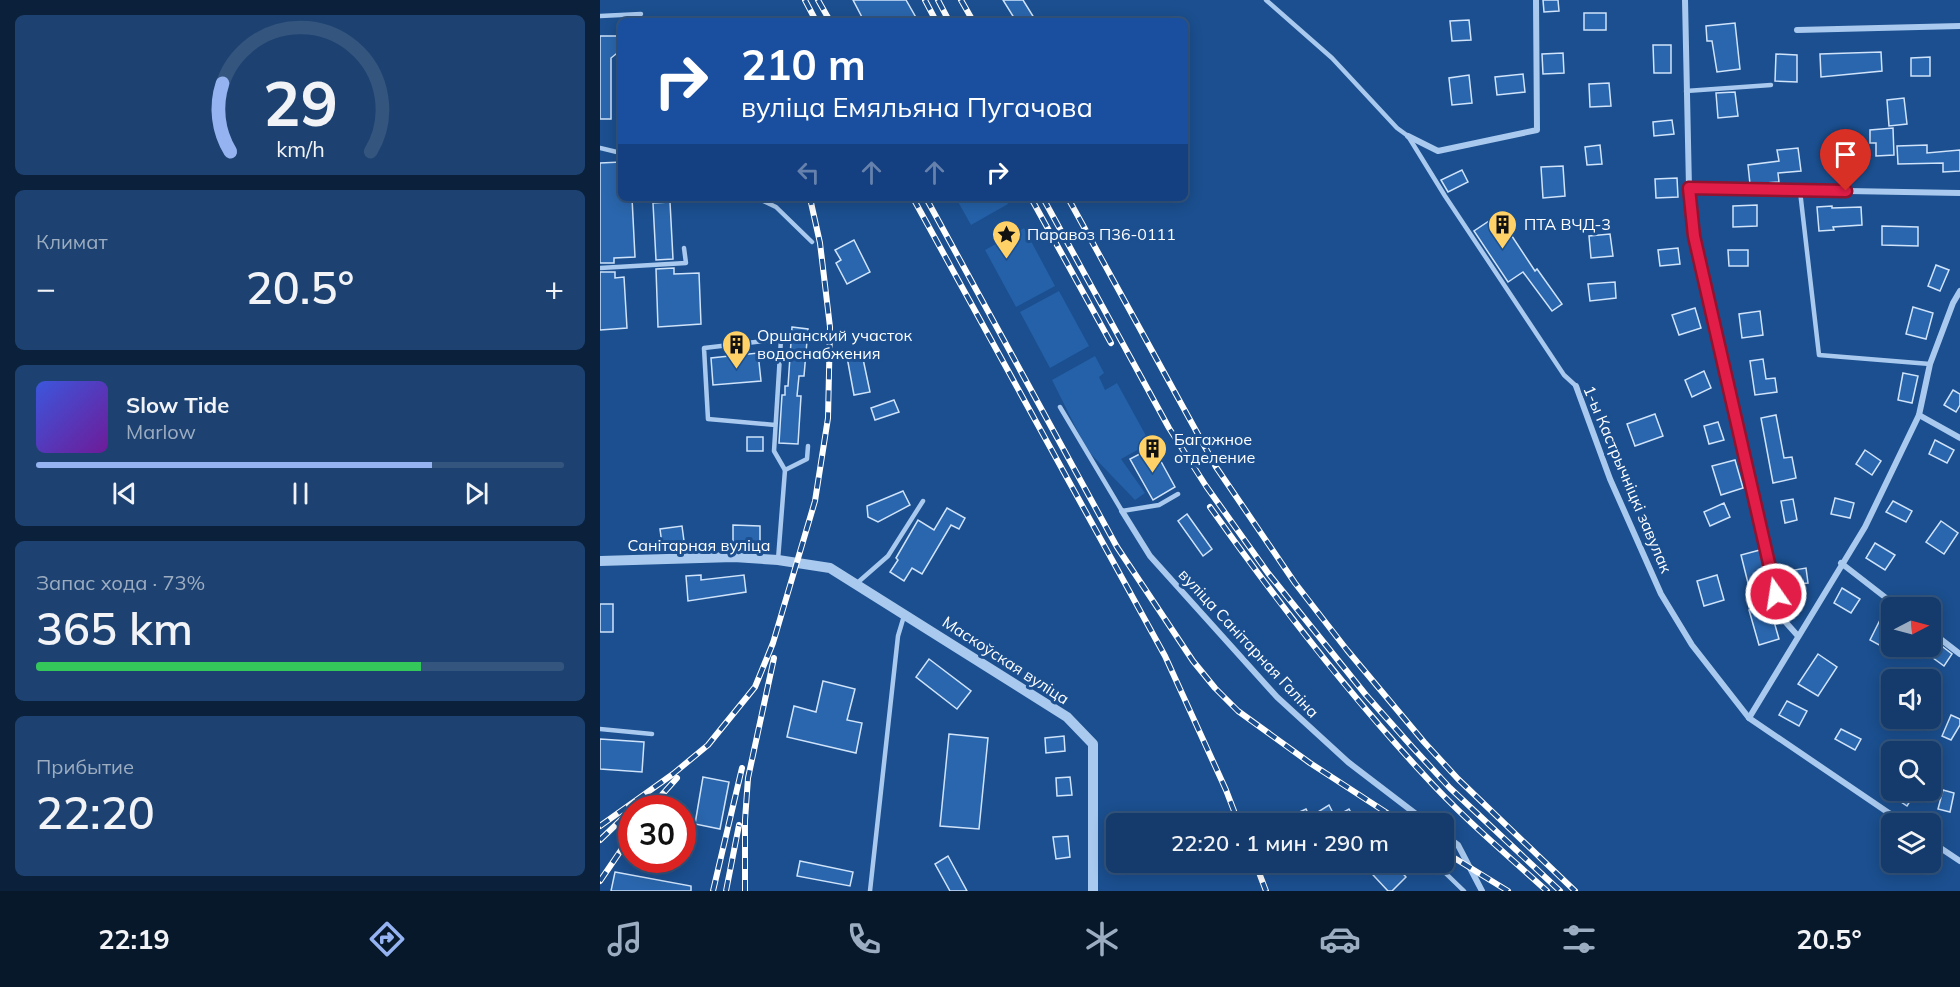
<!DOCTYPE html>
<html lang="ru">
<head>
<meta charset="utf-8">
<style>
  body { margin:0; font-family:Mulish,sans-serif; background:#1d4271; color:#f1f3f6; height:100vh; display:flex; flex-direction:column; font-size:22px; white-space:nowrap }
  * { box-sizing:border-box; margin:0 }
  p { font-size:20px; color:#9dadc1 }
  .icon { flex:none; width:33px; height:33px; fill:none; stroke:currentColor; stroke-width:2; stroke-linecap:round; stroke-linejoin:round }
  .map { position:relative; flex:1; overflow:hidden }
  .drawer { display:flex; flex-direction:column; gap:15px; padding:15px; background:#0b203b; width:600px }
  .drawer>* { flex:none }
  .hud { position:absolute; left:18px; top:18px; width:570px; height:183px; border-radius:9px; box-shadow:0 3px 15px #0003,0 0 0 2px #33557e; background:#1a4fa0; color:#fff; overflow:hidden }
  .needle { width:39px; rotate:84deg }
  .controls { position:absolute; left:1281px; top:597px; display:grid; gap:12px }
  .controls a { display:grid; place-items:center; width:60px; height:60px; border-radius:9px; background:#143b6b; box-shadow:0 3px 15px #0003,0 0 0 2px #33557e; font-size:30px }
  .speed { position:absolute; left:18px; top:795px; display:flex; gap:12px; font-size:30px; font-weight:700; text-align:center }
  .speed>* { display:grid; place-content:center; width:78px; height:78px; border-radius:50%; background:#143b6b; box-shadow:0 3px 15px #0003,0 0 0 2px #33557e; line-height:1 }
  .speed .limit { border:9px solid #d22; background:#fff; color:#111 }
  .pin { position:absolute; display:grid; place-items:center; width:51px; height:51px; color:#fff; margin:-62px -26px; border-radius:50% 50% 50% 0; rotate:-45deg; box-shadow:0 0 6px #0007 }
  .pin .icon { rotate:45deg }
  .me { position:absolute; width:66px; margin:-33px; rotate:347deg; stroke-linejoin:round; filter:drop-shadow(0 0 4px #0008) }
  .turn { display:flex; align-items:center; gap:21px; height:126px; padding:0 24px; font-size:27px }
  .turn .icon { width:78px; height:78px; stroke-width:2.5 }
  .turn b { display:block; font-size:42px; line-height:51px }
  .lanes { display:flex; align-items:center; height:57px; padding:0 24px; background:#0003; justify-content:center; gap:30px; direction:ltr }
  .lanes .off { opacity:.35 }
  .big { font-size:45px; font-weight:600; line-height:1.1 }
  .drawer .tile { flex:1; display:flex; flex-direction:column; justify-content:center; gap:9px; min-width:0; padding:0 21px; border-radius:9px; background:#1d4271 }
  .drawer .dial { align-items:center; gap:0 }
  .dial svg { height:156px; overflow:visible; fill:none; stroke:#33557e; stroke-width:7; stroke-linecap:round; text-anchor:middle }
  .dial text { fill:#f1f3f6; stroke:none }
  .song { display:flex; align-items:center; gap:18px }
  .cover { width:72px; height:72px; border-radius:9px; background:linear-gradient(135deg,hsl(230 70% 55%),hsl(280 70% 35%)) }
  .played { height:6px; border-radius:3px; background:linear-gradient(90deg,#95b2f1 75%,#33557e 75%) }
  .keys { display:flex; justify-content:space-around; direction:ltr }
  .heat { display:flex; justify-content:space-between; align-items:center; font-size:33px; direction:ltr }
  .charge { height:9px; border-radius:4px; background:linear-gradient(90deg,#34c759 73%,#33557e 0) }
  .trip { position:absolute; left:506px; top:813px; width:348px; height:60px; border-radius:9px; background:#143b6b; box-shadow:0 3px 15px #0003,0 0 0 2px #33557e; font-weight:600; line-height:60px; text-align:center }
  .dock { display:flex; height:96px; justify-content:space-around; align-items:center; background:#08182b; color:#9dadc1 }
  .dock .icon { width:42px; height:42px }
  .dock .active { color:#95b2f1 }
  .dock b { font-size:27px; color:#f1f3f6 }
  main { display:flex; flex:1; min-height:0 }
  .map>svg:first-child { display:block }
</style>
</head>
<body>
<main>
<section class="drawer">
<div class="tile dial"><svg viewBox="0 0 100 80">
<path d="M14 69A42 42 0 1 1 86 69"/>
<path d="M14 69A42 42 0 0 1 10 34" stroke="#95b2f1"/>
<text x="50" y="56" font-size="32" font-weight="700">29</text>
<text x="50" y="72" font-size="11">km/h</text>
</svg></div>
<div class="tile"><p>Климат</p>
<div class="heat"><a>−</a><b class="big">20.5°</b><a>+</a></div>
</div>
<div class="tile">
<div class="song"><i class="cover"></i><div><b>Slow Tide</b><p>Marlow</p></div></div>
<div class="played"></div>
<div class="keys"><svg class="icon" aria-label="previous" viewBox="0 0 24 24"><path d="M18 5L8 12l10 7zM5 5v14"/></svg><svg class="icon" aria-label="pause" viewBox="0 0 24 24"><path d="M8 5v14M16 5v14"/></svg><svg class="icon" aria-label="next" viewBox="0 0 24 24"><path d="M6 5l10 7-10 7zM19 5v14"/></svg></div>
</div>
<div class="tile"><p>Запас хода · 73%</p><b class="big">365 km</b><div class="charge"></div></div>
<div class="tile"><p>Прибытие</p><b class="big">22:20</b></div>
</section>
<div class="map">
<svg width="1360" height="891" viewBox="0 0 1360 891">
  <rect width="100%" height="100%" fill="#1b4f8f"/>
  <!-- green -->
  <g fill="#2461a8">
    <path d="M356,198H405L408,204L371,225Z"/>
    <path d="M424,228L455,286L416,307L385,250Z"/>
    <path d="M459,291L489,346L450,368L420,312Z"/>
    <path d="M495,356L504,373L499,377L505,390L517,383L550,443L521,459L545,493L535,500L487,450L452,380Z"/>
  </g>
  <!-- building -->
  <g fill="#2a66ad" stroke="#cfe3fa" stroke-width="1.5">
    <path d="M253,0H306L318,21H264Z"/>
    <path d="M403,0H423L436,21H416Z"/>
    <path d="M943,0H958L959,11L944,12Z"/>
    <rect x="984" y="13" width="22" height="17"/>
    <path d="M869,20L871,40L852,41L850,21Z"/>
    <path d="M1135,23L1140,69L1117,72L1112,41H1107L1106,26Z"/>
    <path d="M0,36H17L21,39V50L11,58V119H0Z"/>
    <path d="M1053,45H1071V73H1054Z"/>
    <path d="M1281,52L1282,71L1221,77L1220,54Z"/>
    <path d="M963,53L964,73L943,74L942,54Z"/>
    <path d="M1176,54L1197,55V82L1175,81Z"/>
    <path d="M1330,57V76H1311V58Z"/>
    <path d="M923,74L925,92L897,95L895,77Z"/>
    <path d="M869,75L872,103L852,105L849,78Z"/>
    <path d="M1009,83L1011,106L990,107L989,84Z"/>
    <path d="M1135,92L1138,116L1118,118L1116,93Z"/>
    <path d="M1304,98L1307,124L1289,126L1287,100Z"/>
    <path d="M1072,120L1074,134L1054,136L1053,122Z"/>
    <path d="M1293,128L1294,155L1276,156V143H1270V130Z"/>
    <path d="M1000,145L1002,164L987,165L985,147Z"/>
    <path d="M1327,145V153L1360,150V171L1343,172V163L1298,164L1297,146Z"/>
    <path d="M1198,148L1201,171L1178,173L1179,182L1150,184L1148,165L1179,161L1177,150Z"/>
    <path d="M21,162V199L32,198L35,257L14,258V263H0V163Z"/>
    <path d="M963,166L965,196L943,198L941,167Z"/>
    <path d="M862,170L868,182L848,192L841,180Z"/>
    <path d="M1077,178L1078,197L1056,198L1055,179Z"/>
    <path d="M70,202L73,259L56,260L53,203Z"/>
    <path d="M1157,205V226L1133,227V206Z"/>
    <path d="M1232,206V208L1261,207L1262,225L1233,227L1234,230L1219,231L1217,207Z"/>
    <path d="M898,215L935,271L937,269L962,304L952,311L923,272L908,282L874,231Z"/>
    <path d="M1282,226L1318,227V246L1282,245Z"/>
    <path d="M1010,234L1013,256L991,258L989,236Z"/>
    <path d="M254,240L270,272L247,284L236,263L241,260L235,250Z"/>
    <path d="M1078,248L1080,264L1060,266L1058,250Z"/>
    <path d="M1128,250H1148V266H1129Z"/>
    <path d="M1336,265L1349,270L1340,291L1328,286Z"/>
    <path d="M74,268V274L99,273L101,324L58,327L56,269Z"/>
    <path d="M0,272H15V278L24,277L27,328L0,330Z"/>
    <path d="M1015,282L1016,298L990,301L988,284Z"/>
    <path d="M1313,307L1333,313L1326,339L1306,334Z"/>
    <path d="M1095,308L1101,328L1079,335L1072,315Z"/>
    <path d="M1160,311L1163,335L1142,338L1139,314Z"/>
    <path d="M192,327L208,329L204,376H199L197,396H201L198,444L179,443L182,395H185V386H188Z"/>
    <path d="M158,353L161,381L113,385L111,358Z"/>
    <path d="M262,354L270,392L254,395L247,357Z"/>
    <path d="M1163,359L1166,379L1175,378L1177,392L1155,395L1150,361Z"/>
    <path d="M1104,371L1111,388L1092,397L1085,380Z"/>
    <path d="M1303,373L1318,376L1312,403L1298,400Z"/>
    <path d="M1353,390L1360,394V405L1356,412L1344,405Z"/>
    <path d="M294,400L299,412L275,420L271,408Z"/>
    <path d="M1055,414L1063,436L1035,446L1027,424Z"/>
    <path d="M1176,415L1184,458L1192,457L1196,478L1173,483L1161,418Z"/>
    <path d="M1118,422L1124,440L1109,444L1104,426Z"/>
    <rect x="147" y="437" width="16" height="14"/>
    <path d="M1335,440L1354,450L1347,463L1329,454Z"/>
    <path d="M553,447L575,487L553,500L530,459Z"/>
    <path d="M1265,450L1281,461L1272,475L1256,464Z"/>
    <path d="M1135,460L1143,488L1121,495L1112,466Z"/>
    <path d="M303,491L310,505L278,522L268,517L267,506Z"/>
    <path d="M1235,498L1254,503L1250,518L1231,514Z"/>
    <path d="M1193,499L1197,520L1185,523L1181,501Z"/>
    <path d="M1293,501L1312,511L1306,522L1286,512Z"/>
    <path d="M1124,503L1130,517L1110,526L1104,512Z"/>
    <path d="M347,508L365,518L359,529L351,525L322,574L312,568L304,581L290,572L298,560L296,558L318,520L334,530Z"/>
    <path d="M587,514L612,549L603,556L578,521Z"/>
    <path d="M1341,521L1358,533L1344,554L1326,542Z"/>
    <path d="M133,525L160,526V544H133Z"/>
    <path d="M82,526L84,541L62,544L60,529Z"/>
    <path d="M1275,543L1295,555L1285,570L1266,558Z"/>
    <path d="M1160,550L1167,579L1148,583L1141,555Z"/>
    <path d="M1206,568L1208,583L1196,584L1194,570Z"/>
    <path d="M101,575V580L144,575L146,592L88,601L86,576Z"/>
    <path d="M1117,575L1124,600L1104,606L1097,581Z"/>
    <path d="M1242,588L1260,599L1251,613L1234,603Z"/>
    <rect x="0" y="604" width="13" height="28"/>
    <path d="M1169,604L1179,639L1159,645L1149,610Z"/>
    <path d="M1287,606L1292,609V631L1283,647L1270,640Z"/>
    <path d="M1334,640L1352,654L1344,666L1325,652Z"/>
    <path d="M1218,654L1237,667L1218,696L1198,684Z"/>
    <path d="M329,659L371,691L357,709L316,677Z"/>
    <path d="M223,681L255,689L247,720L262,723L256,753L187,737L194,706L216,712Z"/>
    <path d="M1187,701L1207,711L1199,726L1179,715Z"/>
    <path d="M1351,715L1360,719V725L1351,740L1342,736Z"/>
    <path d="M1241,729L1261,739L1255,750L1235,739Z"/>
    <path d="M349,734L388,738L379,829L340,826Z"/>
    <path d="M464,736L465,751L446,753L445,738Z"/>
    <path d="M0,739L44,742L42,772L0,769Z"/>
    <path d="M103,777L129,782L120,829L95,824Z"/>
    <path d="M470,777L472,795L457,796L456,778Z"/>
    <path d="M1283,790H1317L1307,806Z"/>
    <path d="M1343,790L1354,793L1350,812L1338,809Z"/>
    <path d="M729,805L735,817L749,809L755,820L748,824H694L691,816L706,809L710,817Z"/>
    <path d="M468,836L470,857L456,859L453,837Z"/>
    <path d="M348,856L367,891H350L335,864Z"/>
    <path d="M200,861L253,872L250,886L197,876Z"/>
    <path d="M761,862H792L806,877L792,891H788Z"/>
    <path d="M15,872L91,886V891H11Z"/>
  </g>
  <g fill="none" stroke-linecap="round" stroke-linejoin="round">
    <!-- service -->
    <g stroke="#a9c9ee" stroke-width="4.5">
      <path d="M666,0L732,58L797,128L808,136L845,196L964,375L976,386"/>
      <path d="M0,16L41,14"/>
      <path d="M1086,91L1171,85"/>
      <path d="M0,148L21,153"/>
      <path d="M1200,191L1219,355L1330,364"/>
      <path d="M157,198L176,207L212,242"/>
      <path d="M0,268L86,263L84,248"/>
      <path d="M460,407L522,511L559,505L578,494"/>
      <path d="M175,425L108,419L104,348L181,339L174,451L185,470"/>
      <path d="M178,560L185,470L207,459L208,446"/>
      <path d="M256,584L288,556L323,501"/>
      <path d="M0,729L52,734"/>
      <path d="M771,824H772"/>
      <path d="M834,862L864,891"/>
      <path d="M270,891L298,636L304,616"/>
    </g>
    <!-- minor -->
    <g stroke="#a9c9ee" stroke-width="6">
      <path d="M1085,0L1089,188L1093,236L1181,617L1198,636"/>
      <path d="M1197,30L1360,26"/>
      <path d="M808,136L838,151L937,130L936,0"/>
      <path d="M1089,188L1360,193"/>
      <path d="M976,386L1010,479L1061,594L1092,645L1149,718L1305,824"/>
      <path d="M1319,415L1360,438"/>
      <path d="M522,511L550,556L677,697L748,762L829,824"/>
      <path d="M1241,563L1299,608"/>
      <path d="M1330,631L1360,654"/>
      <path d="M1149,718L1265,527L1319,415L1330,364L1353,303L1360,291"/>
      <path d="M843,834L858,845L882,891"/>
      <path d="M1330,841L1360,861"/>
    </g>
    <!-- tertiary -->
    <path stroke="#a9c9ee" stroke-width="10" d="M0,561L134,557L178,560L230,568L467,717L493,744V891"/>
    <defs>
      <g id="rail">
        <path d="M205,0L216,21"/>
        <path d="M218,0L230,21"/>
        <path d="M325,0L336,21"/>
        <path d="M338,0L349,21"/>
        <path d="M361,0L373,21"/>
        <path d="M313,198L565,656L626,790L639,824"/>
        <path d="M326,198L517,547L593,661L615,688L638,711L710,763L804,824"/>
        <path d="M431,198L511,343"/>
        <path d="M443,198L569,428L606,486L668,573L766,695L814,749L850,788L960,891"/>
        <path d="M468,198L616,467L695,583L747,650L824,742L858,779L975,891"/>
        <path d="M610,507C676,600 746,691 824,775C862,817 905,853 947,891"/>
        <path d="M50,808L77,778"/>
        <path d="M0,826L73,774L108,745L155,687L173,643L215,501L228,418L230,327L220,243L210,198"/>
        <path d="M0,840L25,816"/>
        <path d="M843,851L908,891"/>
        <path d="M655,862L666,891"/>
        <path d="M0,881L32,834"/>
        <path d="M113,891L142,768"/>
        <path d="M126,891L139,825"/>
        <path d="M145,891V820L148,778L174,658"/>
      </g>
    </defs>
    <!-- rail casing -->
    <use href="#rail" stroke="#fff" stroke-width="6"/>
    <!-- rail -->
    <use href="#rail" stroke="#1b4f8f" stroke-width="4" stroke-dasharray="11" stroke-linecap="butt"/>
  </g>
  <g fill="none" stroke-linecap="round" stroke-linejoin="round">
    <defs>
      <path id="route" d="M1176,594L1094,236L1089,188L1246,191"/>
    </defs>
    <!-- route casing -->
    <use href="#route" stroke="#92132f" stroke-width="15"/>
    <!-- route -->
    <use href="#route" stroke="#e11d48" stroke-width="10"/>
  </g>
  <!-- icons -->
  <defs>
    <symbol id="building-pin" viewBox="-11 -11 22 30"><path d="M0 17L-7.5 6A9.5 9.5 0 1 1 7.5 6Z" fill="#ffd166" stroke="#1b4f8f"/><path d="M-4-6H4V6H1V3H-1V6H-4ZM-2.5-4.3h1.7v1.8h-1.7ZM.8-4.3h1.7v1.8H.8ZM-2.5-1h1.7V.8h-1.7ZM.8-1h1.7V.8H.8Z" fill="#111"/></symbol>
    <symbol id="sight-pin" viewBox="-11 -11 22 30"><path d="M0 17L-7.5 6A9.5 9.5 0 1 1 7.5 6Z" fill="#ffd166" stroke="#1b4f8f"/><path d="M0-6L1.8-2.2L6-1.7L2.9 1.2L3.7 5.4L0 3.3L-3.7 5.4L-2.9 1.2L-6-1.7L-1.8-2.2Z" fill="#111"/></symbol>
  </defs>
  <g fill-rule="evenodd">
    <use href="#building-pin" x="886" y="208" width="33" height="45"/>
    <use href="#sight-pin" x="390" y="218" width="33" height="45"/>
    <use href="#building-pin" x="120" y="328" width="33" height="45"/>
    <use href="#building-pin" x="536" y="432" width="33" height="45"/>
  </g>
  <g text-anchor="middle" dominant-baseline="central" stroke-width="6" stroke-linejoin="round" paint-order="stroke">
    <!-- poi labels -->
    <g font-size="16" fill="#fff" stroke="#1b4f8f" text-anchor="start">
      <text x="924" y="224">ПТА ВЧД-3</text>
      <text x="427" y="234">Паравоз П36-0111</text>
      <text x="157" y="335">Оршанский участок<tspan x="157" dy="18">водоснабжения</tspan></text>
      <text x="574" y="439">Багажное<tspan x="574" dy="18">отделение</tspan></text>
    </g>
    <!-- street labels -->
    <g font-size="16" fill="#fff" stroke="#1b4f8f">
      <text transform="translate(1028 479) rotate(67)">1-ы Кастрычніцкі завулак</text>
      <text x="99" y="545">Санітарная вуліца</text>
      <text transform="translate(649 643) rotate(47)">вуліца Санітарная Галіна</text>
      <text transform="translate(406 660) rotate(33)">Маскоўская вуліца</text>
    </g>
  </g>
</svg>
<div class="controls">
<a><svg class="needle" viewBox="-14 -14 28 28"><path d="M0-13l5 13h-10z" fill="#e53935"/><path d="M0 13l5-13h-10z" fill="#9dadc1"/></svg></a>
<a><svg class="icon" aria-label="sound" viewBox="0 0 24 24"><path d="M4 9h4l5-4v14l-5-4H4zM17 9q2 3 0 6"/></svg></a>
<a><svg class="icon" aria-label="search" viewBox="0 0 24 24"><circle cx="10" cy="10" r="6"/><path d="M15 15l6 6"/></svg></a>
<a><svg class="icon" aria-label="layers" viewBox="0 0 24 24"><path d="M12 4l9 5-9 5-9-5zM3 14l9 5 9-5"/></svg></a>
</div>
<div class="speed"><div class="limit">30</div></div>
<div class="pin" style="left:1246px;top:191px;background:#d93025"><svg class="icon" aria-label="arrive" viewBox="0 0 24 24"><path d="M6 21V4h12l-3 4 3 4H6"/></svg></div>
<svg class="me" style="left:1176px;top:594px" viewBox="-20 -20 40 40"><circle r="17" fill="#e11d48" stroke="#fff" stroke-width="3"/><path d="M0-11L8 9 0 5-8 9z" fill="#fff"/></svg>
<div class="trip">22:20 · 1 мин · 290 m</div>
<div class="hud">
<div class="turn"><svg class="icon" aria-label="right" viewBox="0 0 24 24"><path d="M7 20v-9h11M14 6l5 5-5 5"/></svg><div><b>210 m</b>вуліца Емяльяна Пугачова</div></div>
<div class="lanes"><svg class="icon off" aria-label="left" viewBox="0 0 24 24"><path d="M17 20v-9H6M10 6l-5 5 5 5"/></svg><svg class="icon off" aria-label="ahead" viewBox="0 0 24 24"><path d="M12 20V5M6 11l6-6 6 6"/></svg><svg class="icon off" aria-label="ahead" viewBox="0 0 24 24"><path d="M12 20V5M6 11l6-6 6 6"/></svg><svg class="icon" aria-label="right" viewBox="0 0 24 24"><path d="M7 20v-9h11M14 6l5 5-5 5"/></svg></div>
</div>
</div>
</main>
<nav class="dock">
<b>22:19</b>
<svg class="icon active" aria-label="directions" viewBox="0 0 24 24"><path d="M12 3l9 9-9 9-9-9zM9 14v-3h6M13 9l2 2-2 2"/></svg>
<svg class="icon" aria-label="music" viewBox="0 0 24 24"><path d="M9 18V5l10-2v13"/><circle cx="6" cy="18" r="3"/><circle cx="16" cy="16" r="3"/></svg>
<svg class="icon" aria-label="phone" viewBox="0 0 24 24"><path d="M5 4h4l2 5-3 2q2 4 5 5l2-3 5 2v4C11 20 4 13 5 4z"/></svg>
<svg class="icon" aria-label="climate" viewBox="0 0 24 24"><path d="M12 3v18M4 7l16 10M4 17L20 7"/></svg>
<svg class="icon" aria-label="car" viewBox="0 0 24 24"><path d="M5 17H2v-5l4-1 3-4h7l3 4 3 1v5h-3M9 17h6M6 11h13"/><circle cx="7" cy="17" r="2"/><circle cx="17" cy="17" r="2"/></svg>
<svg class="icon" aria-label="filters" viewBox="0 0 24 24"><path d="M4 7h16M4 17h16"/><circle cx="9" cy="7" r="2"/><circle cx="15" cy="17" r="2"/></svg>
<b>20.5°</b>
</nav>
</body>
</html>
